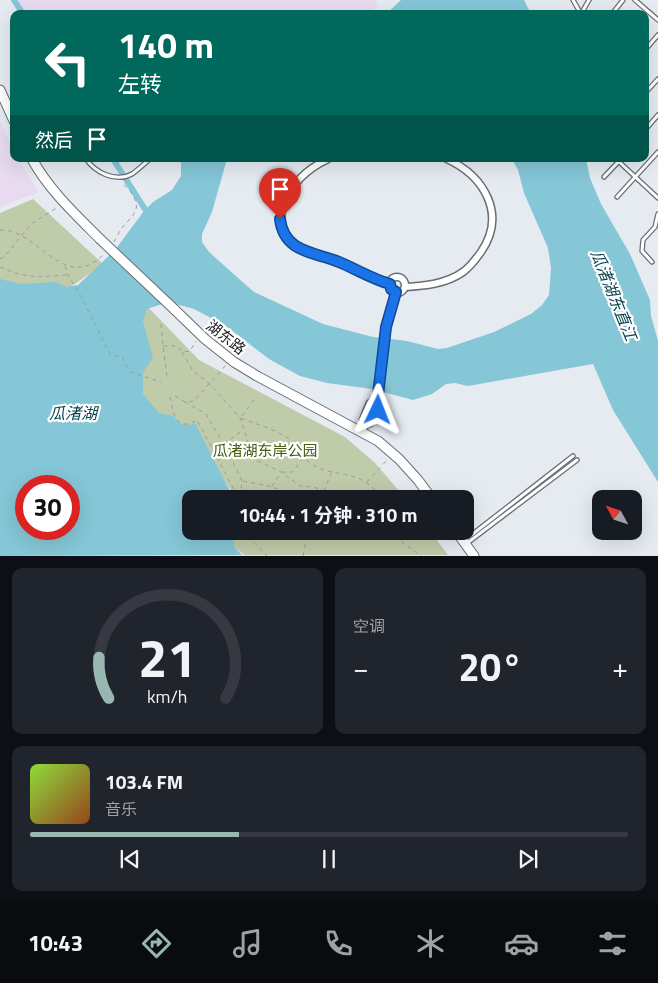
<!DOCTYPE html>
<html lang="zh">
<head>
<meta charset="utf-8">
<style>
  body { margin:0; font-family:"Titillium Web","Noto Sans SC",sans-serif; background:#20242c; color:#f1f3f6; height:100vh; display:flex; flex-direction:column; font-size:19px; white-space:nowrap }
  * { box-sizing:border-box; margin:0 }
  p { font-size:16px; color:#9ea1a6 }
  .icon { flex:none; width:28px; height:28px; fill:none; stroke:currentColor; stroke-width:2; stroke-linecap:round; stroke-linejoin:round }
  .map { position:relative; height:556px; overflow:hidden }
  .side { display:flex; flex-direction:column; gap:12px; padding:12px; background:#0d0f14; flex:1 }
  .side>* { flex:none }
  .banner { position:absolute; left:10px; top:10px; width:639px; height:152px; border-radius:10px; box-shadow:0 5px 20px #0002; background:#00695c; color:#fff; overflow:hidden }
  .needle { width:32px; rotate:310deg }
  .buttons { position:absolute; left:592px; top:490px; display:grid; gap:10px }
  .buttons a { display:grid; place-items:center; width:50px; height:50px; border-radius:10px; background:#171b24; box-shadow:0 5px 20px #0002; font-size:25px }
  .speed { position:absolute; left:15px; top:475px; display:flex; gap:10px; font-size:25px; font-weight:700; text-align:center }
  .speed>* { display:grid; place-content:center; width:65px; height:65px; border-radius:50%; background:#171b24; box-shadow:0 5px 20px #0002; line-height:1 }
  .speed .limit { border:8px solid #d22; background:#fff; color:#111 }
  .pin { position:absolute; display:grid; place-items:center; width:42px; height:42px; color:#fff; margin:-51px -21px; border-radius:50% 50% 50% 0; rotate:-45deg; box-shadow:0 0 5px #0007 }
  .pin .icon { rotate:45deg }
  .me { position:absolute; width:55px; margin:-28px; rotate:2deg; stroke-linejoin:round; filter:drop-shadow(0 0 4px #0008) }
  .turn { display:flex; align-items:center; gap:18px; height:105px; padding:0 25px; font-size:22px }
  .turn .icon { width:65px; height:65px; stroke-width:2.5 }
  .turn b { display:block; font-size:35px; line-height:42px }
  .then { display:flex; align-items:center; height:48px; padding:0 25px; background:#0003; gap:10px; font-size:19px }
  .big { font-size:38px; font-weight:700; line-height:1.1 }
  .side .tile { flex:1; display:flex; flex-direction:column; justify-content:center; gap:8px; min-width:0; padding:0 18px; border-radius:10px; background:#20242c }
  .side .dial { align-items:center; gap:0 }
  .dial svg { height:130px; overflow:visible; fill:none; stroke:#363941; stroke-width:7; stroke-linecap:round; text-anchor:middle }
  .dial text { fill:#f1f3f6; stroke:none }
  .song { display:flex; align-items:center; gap:15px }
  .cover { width:60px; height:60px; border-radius:8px; background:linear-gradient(135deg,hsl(90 70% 55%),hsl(20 70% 35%)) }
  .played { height:5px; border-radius:2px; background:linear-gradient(90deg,#98b7b1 35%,#363941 35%) }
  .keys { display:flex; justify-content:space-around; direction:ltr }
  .heat { display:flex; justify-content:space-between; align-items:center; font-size:28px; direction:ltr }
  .side .tiles { flex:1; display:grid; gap:12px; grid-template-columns:1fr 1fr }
  .tile:last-child { grid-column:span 2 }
  .trip { position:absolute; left:182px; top:490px; width:292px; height:50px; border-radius:10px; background:#171b24; box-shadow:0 5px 20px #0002; font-weight:700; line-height:50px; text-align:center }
  .tab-bar { display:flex; height:80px; justify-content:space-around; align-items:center; background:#090b0e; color:#9ea1a6 }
  .tab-bar .icon { width:35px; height:35px }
  .tab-bar .selected { color:#98b7b1 }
  .tab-bar b { font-size:22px; color:#f1f3f6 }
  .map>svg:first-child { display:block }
</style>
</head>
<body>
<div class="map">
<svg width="658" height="556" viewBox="0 0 658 556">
  <rect width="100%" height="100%" fill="#e5ebf1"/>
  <!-- education -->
  <g fill="#e8dbef">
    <path d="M14,0H374L378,6L367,14H23Z"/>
    <path d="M0,120L14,152V159H18L39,192L0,207Z"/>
  </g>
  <!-- green -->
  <g fill="#c0cbaa">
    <path d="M33,199L103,264L65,291L0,283V213Z"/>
    <path d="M146,305L199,360L345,437L375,463L406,499H234V495L190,427L177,429L137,397V321Z"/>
    <path d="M226,531H430L448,555H245L230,545Z"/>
  </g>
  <!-- water -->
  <g fill="#85c6d7" fill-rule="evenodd">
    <path d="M401,0H524L531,14H386Z"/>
    <path d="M181,159H227L212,212L202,234V242L209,252L229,270L254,292L323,324L373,337L407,341L438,349L447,348L494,332L531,314L542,305L549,295L551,268L548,248L524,193L518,170L512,159H586L590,178L601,204L630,254L650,300L651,316L658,341V482L613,410L593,364L468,386L455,383L446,384L432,394L413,400L372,389L327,383L300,376L269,359L226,326L194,309L168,302L147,309L143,321L153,358L143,372V394L159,413L173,416L181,424L190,425L195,423L232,495V499H191V531H233L234,547L242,555L0,556V279L20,284L56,282L67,287L78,285L115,250L144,211L153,202L172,190L181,176ZM26,486H69V529H26Z"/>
  </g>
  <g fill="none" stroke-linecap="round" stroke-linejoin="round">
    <!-- canal -->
    <g stroke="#85c6d7" stroke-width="6">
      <path d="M14,0L23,14"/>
      <path d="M113,159L150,217"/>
    </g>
    <defs>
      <g id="lane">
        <path d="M573,0L581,14"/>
        <path d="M635,0L658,20"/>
        <path d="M581,14L589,0"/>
        <path d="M612,14L623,0"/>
        <path d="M645,50L658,35"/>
        <path d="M645,93L658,79"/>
        <path d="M645,130L658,115"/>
        <path d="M86,159C95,172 115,183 132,174C138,170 144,164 150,159"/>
        <path d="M616,159L658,198"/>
        <path d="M604,177L621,159"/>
        <path d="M617,197L658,152"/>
        <path d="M652,262L642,251L643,240L655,227L658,214"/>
        <path d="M465,540L573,456"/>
        <path d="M466,544L577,460"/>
      </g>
      <g id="street">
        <path d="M328,159C309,168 294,180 285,201C275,225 285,246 311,254C320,257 329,258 337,261C355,268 371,279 390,284"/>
        <circle cx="397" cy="285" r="8"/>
        <path d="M405,287C424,286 446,284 463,272C470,267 476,259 481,252C507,214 484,176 447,159"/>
        <path d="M375,400L378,395L386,327L396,292"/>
        <path d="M362,431L365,425L363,420L370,403L375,400C380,409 376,416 370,423L365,425"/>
      </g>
      <g id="secondary">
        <path d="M0,90L14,121"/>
        <path d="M32,159C49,190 75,214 100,239"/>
        <path d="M174,309L205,339L234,362L257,376L378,441L399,459L418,480L432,499"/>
        <path d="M456,531L474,556"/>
      </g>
    </defs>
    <!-- lane casing -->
    <use href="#lane" stroke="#696e73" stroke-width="5.5"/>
    <!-- street casing -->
    <use href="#street" stroke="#696e73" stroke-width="9"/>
    <!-- secondary casing -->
    <use href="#secondary" stroke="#696e73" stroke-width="11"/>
    <!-- path -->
    <g stroke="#989da1" stroke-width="1" stroke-dasharray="4 4" stroke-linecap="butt">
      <path d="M0,230C38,228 64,296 105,253"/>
      <path d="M114,242C116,238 119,232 122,228C131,216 143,211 132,194C129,189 125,187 122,182"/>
      <path d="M0,259L5,256L31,224L58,207"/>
      <path d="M65,266L68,275L83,300L110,354L122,357L130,372L161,382"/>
      <path d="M0,267C28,279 38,277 67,275"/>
      <path d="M161,324L163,346L167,377"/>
      <path d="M163,346C171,346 178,344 182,352L190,351L196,341"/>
      <path d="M182,352L193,371L210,384L240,418L254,459L281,472L300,486L314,487L335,496L338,499"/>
      <path d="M175,396L185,402L194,401L226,365"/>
      <path d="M170,397C173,412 176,433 197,420L239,499"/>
      <path d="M254,400L240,418C256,424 285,432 296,445C302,451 303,458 310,463C334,480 362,466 381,499"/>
      <path d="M185,402L206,414L224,444L242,481L240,499"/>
      <path d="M224,444L243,430"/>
      <path d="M282,472H293L303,457"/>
      <path d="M243,481C263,485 281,487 297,499"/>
      <path d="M367,482L388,459"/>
      <path d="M272,486L281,473"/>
      <path d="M324,491L332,471"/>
      <path d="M243,531L267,556"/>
      <path d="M340,531L357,537L388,535L398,539L421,556"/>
      <path d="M303,556L308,531"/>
    </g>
    <!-- lane -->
    <use href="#lane" stroke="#fff" stroke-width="3"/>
    <!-- street -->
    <use href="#street" stroke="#fff" stroke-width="6"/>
    <!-- secondary -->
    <use href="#secondary" stroke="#fff" stroke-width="9"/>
    <defs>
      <path id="secondary-bridge" d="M100,239L174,309"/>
    </defs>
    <!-- secondary-bridge casing -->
    <use href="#secondary-bridge" stroke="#696e73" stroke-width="11" stroke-linecap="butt"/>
    <!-- secondary-bridge -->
    <use href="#secondary-bridge" stroke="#fff" stroke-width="9"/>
  </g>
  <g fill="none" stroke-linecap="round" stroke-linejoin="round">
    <defs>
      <path id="route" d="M280,219C284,253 315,252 339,262C356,269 372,279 390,284L391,289L396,292L386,327L378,395L375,400L378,406V410"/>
    </defs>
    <!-- route casing -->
    <use href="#route" stroke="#114b97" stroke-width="12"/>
    <!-- route -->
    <use href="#route" stroke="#1a73e8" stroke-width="9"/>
  </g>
  <g text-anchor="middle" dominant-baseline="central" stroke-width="4.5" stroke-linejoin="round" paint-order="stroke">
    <!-- street labels -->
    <g font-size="15" fill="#191b1d" stroke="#fff">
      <text transform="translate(226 337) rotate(38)">湖东路</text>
    </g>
    <!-- park labels -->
    <g font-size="15" fill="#475a0d" stroke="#fff">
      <text x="265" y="450">瓜渚湖东岸公园</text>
    </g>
    <!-- water labels -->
    <g font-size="16" font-style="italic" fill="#084450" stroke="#fff">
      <text transform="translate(614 295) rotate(68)">瓜渚湖东直江</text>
      <text x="73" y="413">瓜渚湖</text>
    </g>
  </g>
</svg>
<div class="buttons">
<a><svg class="needle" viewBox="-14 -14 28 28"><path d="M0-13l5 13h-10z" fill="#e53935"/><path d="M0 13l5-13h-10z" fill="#9ea1a6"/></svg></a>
</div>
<div class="speed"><div class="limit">30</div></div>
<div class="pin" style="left:280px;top:219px;background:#d93025"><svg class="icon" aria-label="arrive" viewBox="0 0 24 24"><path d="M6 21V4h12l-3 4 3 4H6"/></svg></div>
<svg class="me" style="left:378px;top:410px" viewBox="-20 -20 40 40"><path d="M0-17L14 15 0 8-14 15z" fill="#1a73e8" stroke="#fff" stroke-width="4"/></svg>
<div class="trip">10:44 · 1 分钟 · 310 m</div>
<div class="banner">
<div class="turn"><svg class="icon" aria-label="left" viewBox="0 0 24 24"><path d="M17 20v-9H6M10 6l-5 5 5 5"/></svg><div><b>140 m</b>左转</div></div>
<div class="then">然后<svg class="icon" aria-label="arrive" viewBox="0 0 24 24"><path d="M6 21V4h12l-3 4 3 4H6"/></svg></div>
</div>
</div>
<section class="side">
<div class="tiles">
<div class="tile dial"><svg viewBox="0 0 100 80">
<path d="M14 69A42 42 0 1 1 86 69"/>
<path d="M14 69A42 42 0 0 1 8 44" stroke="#98b7b1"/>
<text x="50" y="56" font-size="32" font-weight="700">21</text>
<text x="50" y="72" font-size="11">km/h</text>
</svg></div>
<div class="tile"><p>空调</p>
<div class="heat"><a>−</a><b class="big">20°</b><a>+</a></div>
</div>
<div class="tile">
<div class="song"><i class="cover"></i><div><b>103.4 FM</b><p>音乐</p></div></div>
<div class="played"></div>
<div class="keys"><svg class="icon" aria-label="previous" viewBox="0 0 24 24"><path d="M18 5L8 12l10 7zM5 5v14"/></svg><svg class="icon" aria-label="pause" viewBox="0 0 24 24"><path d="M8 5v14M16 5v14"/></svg><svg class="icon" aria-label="next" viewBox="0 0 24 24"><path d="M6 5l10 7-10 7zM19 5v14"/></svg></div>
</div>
</div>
</section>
<nav class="tab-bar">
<b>10:43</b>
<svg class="icon selected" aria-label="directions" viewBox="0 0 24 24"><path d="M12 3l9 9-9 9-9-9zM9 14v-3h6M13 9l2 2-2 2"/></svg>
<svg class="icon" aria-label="music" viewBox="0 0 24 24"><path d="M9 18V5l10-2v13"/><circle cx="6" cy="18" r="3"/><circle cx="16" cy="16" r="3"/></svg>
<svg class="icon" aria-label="phone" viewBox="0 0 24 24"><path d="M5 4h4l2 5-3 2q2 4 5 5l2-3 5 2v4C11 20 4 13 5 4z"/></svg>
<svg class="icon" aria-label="climate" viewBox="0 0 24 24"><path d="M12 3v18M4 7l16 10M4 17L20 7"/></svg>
<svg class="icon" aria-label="car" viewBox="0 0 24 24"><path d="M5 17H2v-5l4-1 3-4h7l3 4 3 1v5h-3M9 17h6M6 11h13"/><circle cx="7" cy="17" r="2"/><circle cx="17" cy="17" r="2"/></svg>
<svg class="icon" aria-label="filters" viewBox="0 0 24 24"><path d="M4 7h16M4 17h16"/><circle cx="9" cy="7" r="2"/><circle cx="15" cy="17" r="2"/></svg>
</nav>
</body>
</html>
